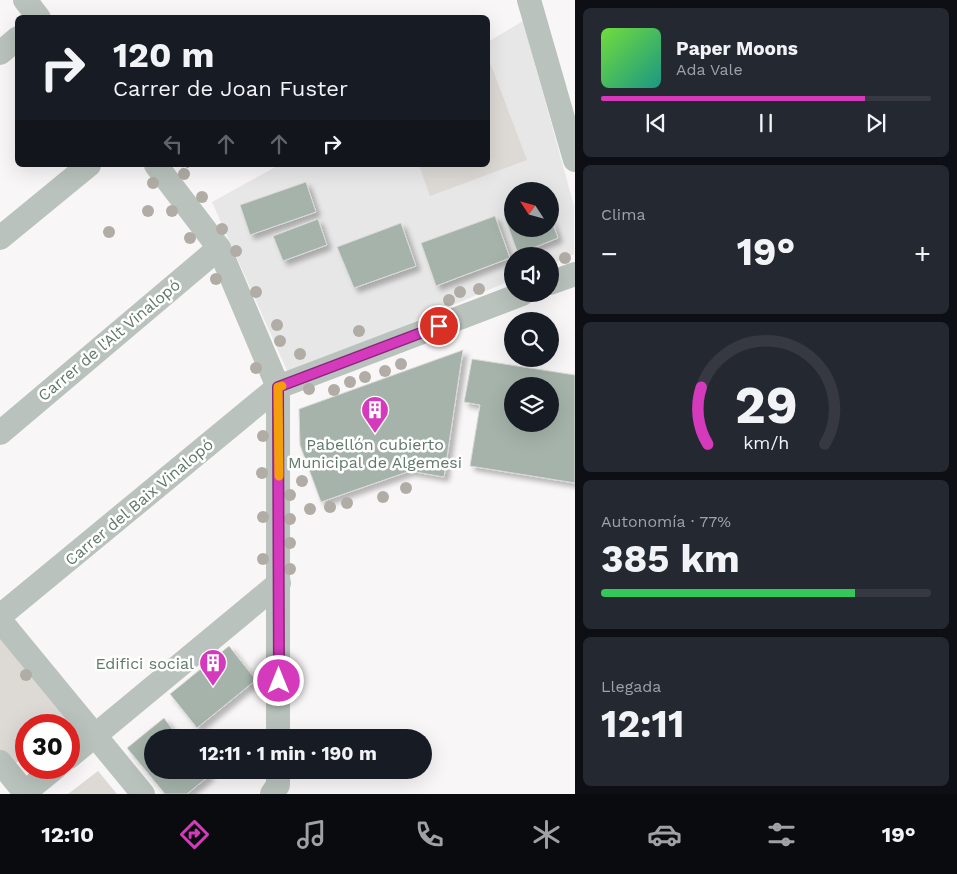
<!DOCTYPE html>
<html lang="es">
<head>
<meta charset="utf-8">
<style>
  body { margin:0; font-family:"Work Sans",sans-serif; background:#242831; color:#f1f3f6; height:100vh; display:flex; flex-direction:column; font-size:19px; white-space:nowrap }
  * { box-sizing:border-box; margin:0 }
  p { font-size:16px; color:#9ea1a6 }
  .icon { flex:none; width:28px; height:28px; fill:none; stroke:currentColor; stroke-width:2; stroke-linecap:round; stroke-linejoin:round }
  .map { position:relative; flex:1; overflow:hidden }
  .details { display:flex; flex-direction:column; gap:8px; padding:8px; background:#0d0f14; width:382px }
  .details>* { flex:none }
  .guide { position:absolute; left:15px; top:15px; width:475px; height:152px; border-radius:8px; box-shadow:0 5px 20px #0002; background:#171b24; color:#f1f3f6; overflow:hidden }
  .needle { width:32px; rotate:306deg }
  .controls { position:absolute; left:504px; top:182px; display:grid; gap:10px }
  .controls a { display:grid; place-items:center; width:55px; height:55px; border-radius:50%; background:#171b24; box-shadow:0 5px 20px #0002; font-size:25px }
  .speed { position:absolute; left:15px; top:714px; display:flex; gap:10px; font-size:25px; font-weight:700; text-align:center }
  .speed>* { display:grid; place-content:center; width:65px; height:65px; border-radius:50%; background:#171b24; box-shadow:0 5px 20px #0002; line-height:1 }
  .speed .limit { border:8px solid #d22; background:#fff; color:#111 }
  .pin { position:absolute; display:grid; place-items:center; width:42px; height:42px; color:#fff; margin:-21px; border:2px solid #fff; border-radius:50%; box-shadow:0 1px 5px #0007 }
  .me { position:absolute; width:55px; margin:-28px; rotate:0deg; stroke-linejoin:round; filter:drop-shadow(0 0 4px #0008) }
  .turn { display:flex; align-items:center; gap:18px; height:105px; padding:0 15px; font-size:22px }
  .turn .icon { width:65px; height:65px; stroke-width:2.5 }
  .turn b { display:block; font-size:35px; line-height:42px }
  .lanes { display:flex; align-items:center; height:48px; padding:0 15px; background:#0003; justify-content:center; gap:25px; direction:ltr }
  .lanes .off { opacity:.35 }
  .big { font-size:38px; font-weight:700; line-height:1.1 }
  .details .card { flex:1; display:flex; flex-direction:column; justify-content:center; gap:8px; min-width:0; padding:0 18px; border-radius:8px; background:#242831 }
  .details .dial { align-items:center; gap:0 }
  .dial svg { height:130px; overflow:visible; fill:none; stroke:#363941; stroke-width:7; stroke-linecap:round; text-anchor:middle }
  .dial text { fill:#f1f3f6; stroke:none }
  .song { display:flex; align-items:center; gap:15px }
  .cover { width:60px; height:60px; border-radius:8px; background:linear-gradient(135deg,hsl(100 70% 55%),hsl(170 70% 35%)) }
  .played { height:5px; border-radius:2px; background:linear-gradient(90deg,#d53abd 80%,#363941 80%) }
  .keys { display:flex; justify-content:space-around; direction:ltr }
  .heat { display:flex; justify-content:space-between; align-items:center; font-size:28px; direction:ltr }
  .charge { height:8px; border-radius:4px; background:linear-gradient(90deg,#34c759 77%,#363941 0) }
  .trip { position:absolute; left:144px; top:729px; width:288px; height:50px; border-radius:25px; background:#171b24; box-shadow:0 5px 20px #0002; font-weight:700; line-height:50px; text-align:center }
  .menu { display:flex; height:80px; justify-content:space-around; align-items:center; background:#090b0e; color:#9ea1a6 }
  .menu .icon { width:35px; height:35px }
  .menu .selected { color:#d53abd }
  .menu b { font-size:22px; color:#f1f3f6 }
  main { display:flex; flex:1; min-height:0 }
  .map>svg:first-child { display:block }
</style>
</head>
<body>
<main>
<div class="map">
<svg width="575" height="794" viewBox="0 0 575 794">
  <defs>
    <filter id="shadow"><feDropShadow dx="4.5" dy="4.5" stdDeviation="2.5" flood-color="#0004"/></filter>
  </defs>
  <rect width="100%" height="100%" fill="#f8f6f6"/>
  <!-- built -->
  <path fill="#e6e7e6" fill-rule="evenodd" d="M523,21L574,206V254L550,265V256H512V280L289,375L212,202L279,165H488V42ZM512,191H550V229H512Z"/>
  <!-- green -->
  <g fill="#dddad6">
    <path d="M491,65L527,160L430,196L419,165H488V66Z"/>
    <path d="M0,627L74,717L64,725H26V755L12,766L0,752Z"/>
    <path d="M98,771L117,794H68Z"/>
  </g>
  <!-- building -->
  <g fill="#a5b3aa" stroke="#dad9d9" fill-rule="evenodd" filter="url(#shadow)">
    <path d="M306,182L316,212L250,235L240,205Z"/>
    <path d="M512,212V229H550V216L558,238L518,254L504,215Z"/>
    <path d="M495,216L510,258L436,286L421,243Z"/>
    <path d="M318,219L327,245L283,261L273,236Z"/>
    <path d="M401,223L416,266L354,288L337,247Z"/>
    <path d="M463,350L444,477L410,471L321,502L300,445L299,409Z"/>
    <path d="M472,359L575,375V483L470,466L480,405L464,402ZM512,386H550V424H512Z"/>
    <path d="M229,646L256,680L197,728L170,694Z"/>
    <path d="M164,718L179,738H152V770H206L210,775L187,794H165L127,748Z"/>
  </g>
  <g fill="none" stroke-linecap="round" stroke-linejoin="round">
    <!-- path -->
    <path stroke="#b4bbb7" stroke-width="3" stroke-dasharray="2.5 2.5" stroke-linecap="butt" d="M182,170L190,165"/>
    <!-- minor -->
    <g stroke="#b9c2bc" stroke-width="24">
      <path d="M25,0L39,18"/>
      <path d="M529,0L575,160"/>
      <path d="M0,53L18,38"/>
      <path d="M156,165L219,248L278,387V738"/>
      <path d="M0,238L89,165"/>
      <path d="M550,283L575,274"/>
      <path d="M0,433L219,248"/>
      <path d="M0,616L278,387L522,294"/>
      <path d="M0,620L143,794"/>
      <path d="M69,757L279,583"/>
      <path d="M0,762L26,794"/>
      <path d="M23,794L55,768"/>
      <path d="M272,794L278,785V770"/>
    </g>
  </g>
  <!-- trees -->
  <g fill="#b1ada6">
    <circle cx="184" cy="174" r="6"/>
    <circle cx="153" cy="183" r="6"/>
    <circle cx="202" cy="197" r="6"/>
    <circle cx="148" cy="211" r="6"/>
    <circle cx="172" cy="211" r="6"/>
    <circle cx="222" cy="229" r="6"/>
    <circle cx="109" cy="232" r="6"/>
    <circle cx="190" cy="238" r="6"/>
    <circle cx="236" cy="251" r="6"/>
    <circle cx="565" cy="258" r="6"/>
    <circle cx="216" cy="279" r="6"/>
    <circle cx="479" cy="289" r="6"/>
    <circle cx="256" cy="292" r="6"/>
    <circle cx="460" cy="292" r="6"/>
    <circle cx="449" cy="300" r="6"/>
    <circle cx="277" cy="325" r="6"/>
    <circle cx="359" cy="331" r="6"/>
    <circle cx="280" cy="341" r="6"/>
    <circle cx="300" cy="354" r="6"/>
    <circle cx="401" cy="364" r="6"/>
    <circle cx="256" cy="368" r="6"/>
    <circle cx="385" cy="371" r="6"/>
    <circle cx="365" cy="377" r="6"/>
    <circle cx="350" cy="382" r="6"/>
    <circle cx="309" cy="389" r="6"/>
    <circle cx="334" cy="390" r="6"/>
    <circle cx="263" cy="436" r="6"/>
    <circle cx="262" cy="473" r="6"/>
    <circle cx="302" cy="481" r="6"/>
    <circle cx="406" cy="488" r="6"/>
    <circle cx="290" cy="495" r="6"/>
    <circle cx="383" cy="497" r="6"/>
    <circle cx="347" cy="503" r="6"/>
    <circle cx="330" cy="507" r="6"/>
    <circle cx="310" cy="509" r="6"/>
    <circle cx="263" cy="517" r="6"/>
    <circle cx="290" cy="519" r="6"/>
    <circle cx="290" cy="543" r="6"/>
    <circle cx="263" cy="559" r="6"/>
    <circle cx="290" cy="569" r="6"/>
    <circle cx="26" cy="675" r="6"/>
  </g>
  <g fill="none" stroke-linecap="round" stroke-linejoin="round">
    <defs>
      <path id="route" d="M279,681L278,387L439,326"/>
    </defs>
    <!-- route casing -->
    <use href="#route" stroke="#8a267b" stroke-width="12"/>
    <!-- route -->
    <use href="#route" stroke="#d53abd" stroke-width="9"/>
    <!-- slow -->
    <path stroke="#f59e0b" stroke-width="9" d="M279,476L278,387L282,386"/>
  </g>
  <!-- icons -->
  <defs>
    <symbol id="building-pin" viewBox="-11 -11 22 30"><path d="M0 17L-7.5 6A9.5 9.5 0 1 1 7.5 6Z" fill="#d53abd" stroke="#fff"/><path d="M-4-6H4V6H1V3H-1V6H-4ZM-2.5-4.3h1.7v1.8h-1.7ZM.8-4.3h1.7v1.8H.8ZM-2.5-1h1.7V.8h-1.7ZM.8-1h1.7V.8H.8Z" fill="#fff"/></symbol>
  </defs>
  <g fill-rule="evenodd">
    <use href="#building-pin" x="359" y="394" width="32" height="43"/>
    <use href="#building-pin" x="197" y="647" width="32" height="43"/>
  </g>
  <g text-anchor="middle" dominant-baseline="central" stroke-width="5" stroke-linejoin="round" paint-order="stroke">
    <!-- street labels -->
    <g font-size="16" fill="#61796a" stroke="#fff">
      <text transform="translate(109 340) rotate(-40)">Carrer de l'Alt Vinalopó</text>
      <text transform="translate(139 502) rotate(-40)">Carrer del Baix Vinalopó</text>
    </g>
    <!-- poi labels -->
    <g font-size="16" fill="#61796a" stroke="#fff">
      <text x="375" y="444">Pabellón cubierto<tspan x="375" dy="18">Municipal de Algemesi</tspan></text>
      <text x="194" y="663" text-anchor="end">Edifici social</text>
    </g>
  </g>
</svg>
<div class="controls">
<a><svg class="needle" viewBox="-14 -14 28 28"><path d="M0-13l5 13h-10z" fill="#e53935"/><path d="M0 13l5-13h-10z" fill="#9ea1a6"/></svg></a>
<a><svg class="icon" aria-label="sound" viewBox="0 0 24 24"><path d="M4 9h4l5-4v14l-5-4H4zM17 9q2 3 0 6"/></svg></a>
<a><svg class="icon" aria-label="search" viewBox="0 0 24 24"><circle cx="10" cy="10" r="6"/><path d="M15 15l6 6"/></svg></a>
<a><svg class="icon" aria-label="layers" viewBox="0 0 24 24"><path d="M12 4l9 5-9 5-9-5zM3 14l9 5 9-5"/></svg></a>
</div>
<div class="speed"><div class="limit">30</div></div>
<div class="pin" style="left:439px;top:326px;background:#d93025"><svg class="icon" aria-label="arrive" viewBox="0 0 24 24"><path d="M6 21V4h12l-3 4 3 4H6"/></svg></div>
<svg class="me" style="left:279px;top:681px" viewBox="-20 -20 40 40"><circle r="17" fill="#d53abd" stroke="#fff" stroke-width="3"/><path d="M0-11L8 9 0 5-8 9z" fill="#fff"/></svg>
<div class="trip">12:11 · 1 min · 190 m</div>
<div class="guide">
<div class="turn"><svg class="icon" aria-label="right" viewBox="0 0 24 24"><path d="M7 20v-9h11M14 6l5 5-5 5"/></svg><div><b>120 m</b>Carrer de Joan Fuster</div></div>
<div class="lanes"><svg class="icon off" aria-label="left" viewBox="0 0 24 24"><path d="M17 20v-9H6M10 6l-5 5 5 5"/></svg><svg class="icon off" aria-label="ahead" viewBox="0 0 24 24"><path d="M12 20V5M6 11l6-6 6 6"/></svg><svg class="icon off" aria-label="ahead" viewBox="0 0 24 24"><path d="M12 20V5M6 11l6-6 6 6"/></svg><svg class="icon" aria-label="right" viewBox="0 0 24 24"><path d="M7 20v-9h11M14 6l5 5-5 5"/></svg></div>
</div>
</div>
<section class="details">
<div class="card">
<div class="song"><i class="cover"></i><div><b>Paper Moons</b><p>Ada Vale</p></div></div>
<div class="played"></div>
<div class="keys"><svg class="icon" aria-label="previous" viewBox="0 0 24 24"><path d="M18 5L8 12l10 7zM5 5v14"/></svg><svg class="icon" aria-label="pause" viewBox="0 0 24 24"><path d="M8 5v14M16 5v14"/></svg><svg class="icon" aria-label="next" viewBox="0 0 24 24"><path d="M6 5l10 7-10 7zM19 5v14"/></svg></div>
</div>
<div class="card"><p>Clima</p>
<div class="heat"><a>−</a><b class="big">19°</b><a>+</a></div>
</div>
<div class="card dial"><svg viewBox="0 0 100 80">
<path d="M14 69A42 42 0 1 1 86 69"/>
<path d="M14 69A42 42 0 0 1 10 34" stroke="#d53abd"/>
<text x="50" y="56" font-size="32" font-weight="700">29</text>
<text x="50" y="72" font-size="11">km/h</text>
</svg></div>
<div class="card"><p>Autonomía · 77%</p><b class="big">385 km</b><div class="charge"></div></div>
<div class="card"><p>Llegada</p><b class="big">12:11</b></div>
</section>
</main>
<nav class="menu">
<b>12:10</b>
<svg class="icon selected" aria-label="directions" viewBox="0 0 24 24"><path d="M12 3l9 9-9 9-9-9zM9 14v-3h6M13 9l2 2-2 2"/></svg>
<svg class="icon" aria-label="music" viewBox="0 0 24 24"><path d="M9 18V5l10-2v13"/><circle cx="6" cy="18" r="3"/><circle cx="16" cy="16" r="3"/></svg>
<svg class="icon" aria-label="phone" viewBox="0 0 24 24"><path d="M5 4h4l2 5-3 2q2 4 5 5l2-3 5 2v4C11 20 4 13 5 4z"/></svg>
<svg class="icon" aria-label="climate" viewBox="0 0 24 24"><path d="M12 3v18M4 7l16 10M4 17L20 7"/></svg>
<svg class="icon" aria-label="car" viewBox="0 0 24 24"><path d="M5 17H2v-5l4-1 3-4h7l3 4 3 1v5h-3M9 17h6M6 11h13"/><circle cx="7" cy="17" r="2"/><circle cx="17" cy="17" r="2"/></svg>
<svg class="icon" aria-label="filters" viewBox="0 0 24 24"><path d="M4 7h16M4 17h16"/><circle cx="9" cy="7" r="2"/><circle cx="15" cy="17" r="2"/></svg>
<b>19°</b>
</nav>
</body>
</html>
